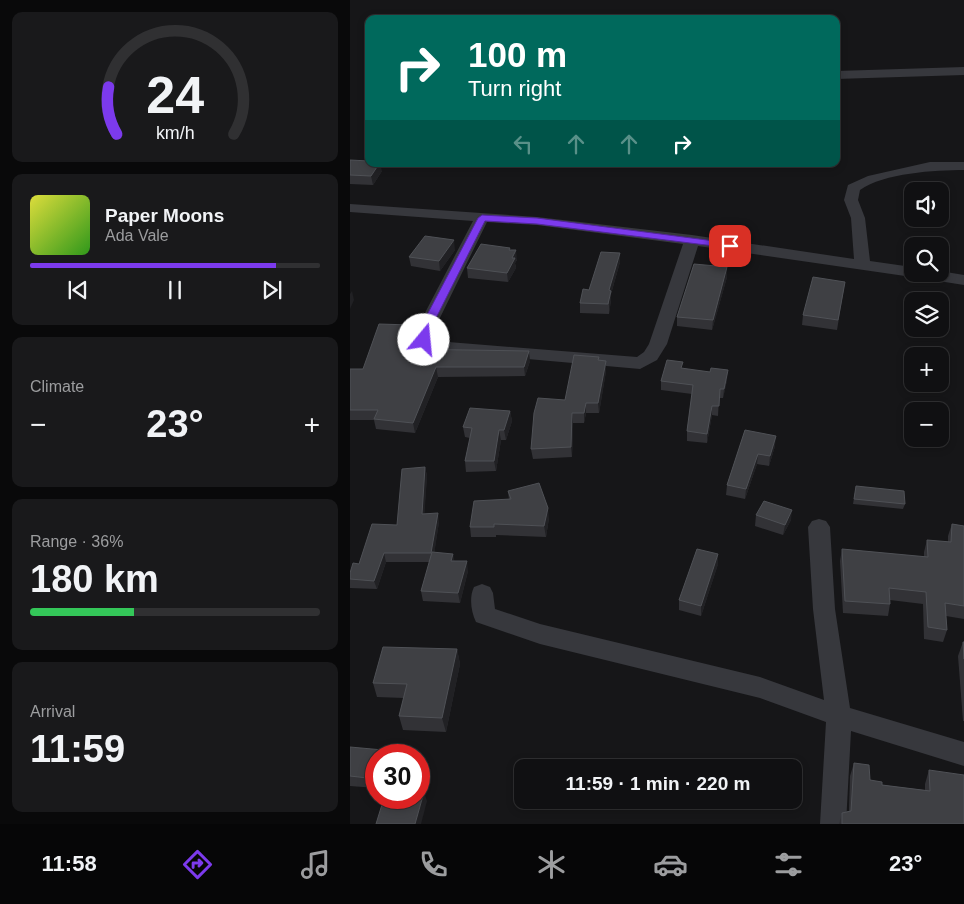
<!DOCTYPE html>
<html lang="en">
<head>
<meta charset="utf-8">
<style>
  body { margin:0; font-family:Helvetica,sans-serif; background:#19191b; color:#f1f3f6; height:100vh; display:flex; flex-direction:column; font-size:19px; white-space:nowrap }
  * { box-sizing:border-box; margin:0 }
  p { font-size:16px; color:#9c9d9f }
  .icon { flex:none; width:28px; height:28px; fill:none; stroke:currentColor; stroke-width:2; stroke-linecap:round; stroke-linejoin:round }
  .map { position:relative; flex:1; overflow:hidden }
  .details { display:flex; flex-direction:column; gap:12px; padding:12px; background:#09090a; width:350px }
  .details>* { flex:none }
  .guide { position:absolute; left:15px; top:15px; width:475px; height:152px; border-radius:10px; box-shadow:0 2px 8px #0003,0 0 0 1px #303032; background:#00695c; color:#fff; overflow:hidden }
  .buttons { position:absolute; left:554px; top:182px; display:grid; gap:10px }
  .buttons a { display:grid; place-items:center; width:45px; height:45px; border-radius:10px; background:#101012; box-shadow:0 2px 8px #0003,0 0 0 1px #303032; font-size:25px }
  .speed { position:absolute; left:15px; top:744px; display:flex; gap:10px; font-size:25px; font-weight:700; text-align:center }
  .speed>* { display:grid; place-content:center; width:65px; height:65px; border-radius:50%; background:#101012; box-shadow:0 2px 8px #0003,0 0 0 1px #303032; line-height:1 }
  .speed .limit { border:8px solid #d22; background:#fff; color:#111 }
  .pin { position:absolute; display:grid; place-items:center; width:42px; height:42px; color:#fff; margin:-21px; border-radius:10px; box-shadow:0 2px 8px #0006 }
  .me { position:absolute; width:55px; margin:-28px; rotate:17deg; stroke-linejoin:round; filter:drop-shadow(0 0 4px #0008) }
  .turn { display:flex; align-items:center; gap:18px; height:105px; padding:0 20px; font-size:22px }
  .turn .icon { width:65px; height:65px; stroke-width:2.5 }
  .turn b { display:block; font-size:35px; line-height:42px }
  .lanes { display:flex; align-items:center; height:48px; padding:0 20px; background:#0003; justify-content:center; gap:25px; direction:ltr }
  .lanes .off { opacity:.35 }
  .big { font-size:38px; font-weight:600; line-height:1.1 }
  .details .tile { flex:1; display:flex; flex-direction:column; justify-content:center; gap:8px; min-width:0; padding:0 18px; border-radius:10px; background:#19191b }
  .details .dial { align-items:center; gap:0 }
  .dial svg { height:130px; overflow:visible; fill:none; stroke:#303032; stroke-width:7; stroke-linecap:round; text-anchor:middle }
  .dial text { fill:#f1f3f6; stroke:none }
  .song { display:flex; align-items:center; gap:15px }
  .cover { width:60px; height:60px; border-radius:8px; background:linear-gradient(135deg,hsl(60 70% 55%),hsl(110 70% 35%)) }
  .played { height:5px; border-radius:2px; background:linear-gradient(90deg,#7c3aed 85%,#303032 85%) }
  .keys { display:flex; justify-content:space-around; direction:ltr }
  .heat { display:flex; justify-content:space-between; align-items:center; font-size:28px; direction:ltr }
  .charge { height:8px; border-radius:4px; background:linear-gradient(90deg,#34c759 36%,#303032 0) }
  .trip { position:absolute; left:164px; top:759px; width:288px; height:50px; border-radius:10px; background:#101012; box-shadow:0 2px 8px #0003,0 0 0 1px #303032; font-weight:600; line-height:50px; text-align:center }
  .dock { display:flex; height:80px; justify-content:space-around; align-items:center; background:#060607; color:#9c9d9f }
  .dock .icon { width:35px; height:35px }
  .dock .on { color:#7c3aed }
  .dock b { font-size:22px; color:#f1f3f6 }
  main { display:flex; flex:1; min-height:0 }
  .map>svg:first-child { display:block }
</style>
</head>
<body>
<main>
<section class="details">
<div class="tile dial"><svg viewBox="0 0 100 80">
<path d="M14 69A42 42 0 1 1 86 69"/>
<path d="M14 69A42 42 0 0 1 9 40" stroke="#7c3aed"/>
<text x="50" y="56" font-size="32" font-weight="700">24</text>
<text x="50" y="72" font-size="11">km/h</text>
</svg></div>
<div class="tile">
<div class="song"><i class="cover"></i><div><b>Paper Moons</b><p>Ada Vale</p></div></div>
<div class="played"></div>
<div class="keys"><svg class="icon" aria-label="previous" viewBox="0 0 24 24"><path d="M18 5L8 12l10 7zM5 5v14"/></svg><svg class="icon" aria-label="pause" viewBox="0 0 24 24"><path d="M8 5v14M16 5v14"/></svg><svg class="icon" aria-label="next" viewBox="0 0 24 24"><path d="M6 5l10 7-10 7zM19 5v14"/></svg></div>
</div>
<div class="tile"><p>Climate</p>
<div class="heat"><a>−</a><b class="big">23°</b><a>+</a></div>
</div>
<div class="tile"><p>Range · 36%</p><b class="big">180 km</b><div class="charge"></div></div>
<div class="tile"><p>Arrival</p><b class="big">11:59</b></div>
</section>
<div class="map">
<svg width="614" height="824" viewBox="0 0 614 824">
  <rect width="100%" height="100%" fill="#161618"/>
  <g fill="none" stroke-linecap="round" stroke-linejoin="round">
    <!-- minor -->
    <g fill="#37383d" fill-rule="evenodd">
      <path d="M614,67V75L486,79V71Z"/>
      <path d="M580,162H614V170C585,170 534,173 510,190L508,200L515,218L520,261L562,267V274H590V271L614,275V285L576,279L570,277L568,274L562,277L348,246L317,344L307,360L290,369L75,350L65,340L66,330L123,221L0,212V204L187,217L342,235L504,259L501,218L494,200L498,185L518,176ZM137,222L187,225L333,244L299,344L294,352L287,357L86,341L83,338L84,330Z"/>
      <path d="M469,519L476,521L480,527L485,609L500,708L614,742V766L501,731L496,824H470L476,722L410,698L190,644L126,622C121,612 119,597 124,587L132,584L140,587L143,593L145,609L190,624L410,677L474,700L463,609L458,527L462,521Z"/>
    </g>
  </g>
  <!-- wall -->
  <g fill="#323236">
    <path d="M0,160L32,171L23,185L0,184Z"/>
    <path d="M105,250L90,271L61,266L59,257Z"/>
    <path d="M160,250L167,260L165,263L166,268L158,282L118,278L117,268Z"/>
    <path d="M270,262L261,294V300L259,314L230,313V303L239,290Z"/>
    <path d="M377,267V277L362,330L327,326V317Z"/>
    <path d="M495,282L487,330L452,325L453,315Z"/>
    <path d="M63,335L58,349L180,361L175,376L88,377L65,433L26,429L24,420H0V369H13Z"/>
    <path d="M249,361L256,371L249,413H236L234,423H223L222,457L183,459L181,449L215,400Z"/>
    <path d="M333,369L377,380L373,398H369L368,416L362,415L357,443L337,441V431L342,394L311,390V381Z"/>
    <path d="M160,411L162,421L156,440H151L146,471L116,472L115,461L120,438L115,437L113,427Z"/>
    <path d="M395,430L425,446L419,466L407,464L395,499L376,495L377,485Z"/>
    <path d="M75,467L77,476L74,514L89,522L84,553L105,561L118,571L110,603L73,601L71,591L80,562H36L27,589L0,588V573L47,525Z"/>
    <path d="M506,486L555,504L553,509L503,504Z"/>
    <path d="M158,491L199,518L196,537L146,535V537H121L120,527L159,500Z"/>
    <path d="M406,515L441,520L433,535L405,526Z"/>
    <path d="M602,524L614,526V619L596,616L597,630L593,642L574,639L573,604L540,600V604L538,616L493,613L490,561L492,549L574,557V552L577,540L598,542V536Z"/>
    <path d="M368,564L351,616L329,610V600Z"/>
    <path d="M613,642H614V721H613L608,656Z"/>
    <path d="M107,649L110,664L96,732L53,730L49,716L54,698L27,697L23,683Z"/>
    <path d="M0,747L26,755V788L0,786Z"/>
    <path d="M504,763L520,780L532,785L575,790V784L579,770L614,824H489L492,813L499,811L500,776Z"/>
  </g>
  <!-- shaded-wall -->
  <g fill="#212124">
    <path d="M29,164H30L32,171L23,185L21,176Z"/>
    <path d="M104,240L105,250L90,271L89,261Z"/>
    <path d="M166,250L167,260L165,263L166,268L158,282L157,273L162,258Z"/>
    <path d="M270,253V262L261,294V300L259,314V290Z"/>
    <path d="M377,267V277L362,330L363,320Z"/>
    <path d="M2,291L4,300L0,309V294Z"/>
    <path d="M61,325L63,335L54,359L52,349Z"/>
    <path d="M179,351L180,361L175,376L174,367Z"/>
    <path d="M256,361V371L249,413L248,403Z"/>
    <path d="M86,367L88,377L65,433L63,423Z"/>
    <path d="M378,370L377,380L373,398L374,389Z"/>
    <path d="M236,403V413L234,423V413Z"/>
    <path d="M362,406V415L357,443V434Z"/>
    <path d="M160,411L162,421L156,440L154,430Z"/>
    <path d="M222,413L223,423L222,457L221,447Z"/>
    <path d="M149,430L151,440L146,471L144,461Z"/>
    <path d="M426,436L425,446L419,466L420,456Z"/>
    <path d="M408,454L407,464L395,499L396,489Z"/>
    <path d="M75,467L77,476L74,523L72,514Z"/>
    <path d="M198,508L199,518L196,537L194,526Z"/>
    <path d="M442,510L441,520L433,535L435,525Z"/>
    <path d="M88,513L89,522L83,562L81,553Z"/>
    <path d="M34,553L36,562L27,589L24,581Z"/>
    <path d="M103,554L105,564L101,561Z"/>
    <path d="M368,554V564L351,616V606Z"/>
    <path d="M117,561L118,571L110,603L108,593Z"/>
    <path d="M107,649L110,664L96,732L92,718Z"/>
    <path d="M74,792L77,801L71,824H65Z"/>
  </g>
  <!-- building -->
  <g fill="#3f4044" stroke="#4f5156">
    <path d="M0,160L19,161V164H29L21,176L0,175Z"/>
    <path d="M75,236L104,240L89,261L59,257Z"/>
    <path d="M131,244L160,248L159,250H166L162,258H165L157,273L117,268Z"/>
    <path d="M251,252L270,253L259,290L261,291L258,304L230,303L233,289L239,290Z"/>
    <path d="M344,264L377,267L363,320L327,317Z"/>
    <path d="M463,277L495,282L488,320L453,315Z"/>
    <path d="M29,324L61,325L52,349L179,351L174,367H86L63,423L24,419L28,410H0V369H13Z"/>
    <path d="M224,355L249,357L248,360L256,361L248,403H236L234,413H222L221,447L181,449L184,413L188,398L215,400Z"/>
    <path d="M317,360L333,362L331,368L360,372L361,368L378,370L374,389H370L369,406H362L357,434L337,431L343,385L311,381Z"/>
    <path d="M120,408L160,411L154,430H149L144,461H115L122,428L113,427Z"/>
    <path d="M395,430L426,436L420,456L408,454L396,489L377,485Z"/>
    <path d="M75,467L72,514L88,513L81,553H34L24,581L0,579V573L3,563L9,564L22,524L47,525L52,469Z"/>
    <path d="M189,483L198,508L194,526L144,524V527H120L124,501L161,499L158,491Z"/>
    <path d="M506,486L554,491L555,504L504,499Z"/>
    <path d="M414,501L442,510L435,525L406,515Z"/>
    <path d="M602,524L614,526V606L595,603L597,630L578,627L576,592L539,588L540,604L495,601L492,549L578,557L577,540L601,542Z"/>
    <path d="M347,549L368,554L351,606L329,600Z"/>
    <path d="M82,552L103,554L101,561H117L108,593L71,591Z"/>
    <path d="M613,642H614V659Z"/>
    <path d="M33,647L107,649L92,718L49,716L57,684L23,683Z"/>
    <path d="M0,747L55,752L54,755H26V779L0,776Z"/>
    <path d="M504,763L519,765L520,780L532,782V785L580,791L579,770L614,775V824H492V813L501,811Z"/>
    <path d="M69,791L74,792L65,824H26L34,798H69Z"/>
  </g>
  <!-- route -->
  <path fill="#7c3aed" stroke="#51269a" d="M132,215L187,218L380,243L385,246L380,248L187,224L135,221L80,330V340L74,343H71L69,330L128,218Z"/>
</svg>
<div class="buttons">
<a><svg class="icon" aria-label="sound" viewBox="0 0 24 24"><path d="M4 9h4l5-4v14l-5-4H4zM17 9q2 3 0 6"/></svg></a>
<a><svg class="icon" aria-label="search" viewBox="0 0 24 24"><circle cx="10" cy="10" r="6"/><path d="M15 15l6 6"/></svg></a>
<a><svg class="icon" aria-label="layers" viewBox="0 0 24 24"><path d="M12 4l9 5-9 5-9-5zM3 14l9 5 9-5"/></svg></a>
<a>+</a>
<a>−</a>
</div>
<div class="speed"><div class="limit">30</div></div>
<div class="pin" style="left:380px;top:246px;background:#d93025"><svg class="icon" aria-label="arrive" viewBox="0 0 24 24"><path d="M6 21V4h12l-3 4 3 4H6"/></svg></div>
<svg class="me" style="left:74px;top:340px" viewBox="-20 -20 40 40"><circle r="19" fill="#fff"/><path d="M0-13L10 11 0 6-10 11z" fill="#7c3aed"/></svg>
<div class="trip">11:59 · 1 min · 220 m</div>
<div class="guide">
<div class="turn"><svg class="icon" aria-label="right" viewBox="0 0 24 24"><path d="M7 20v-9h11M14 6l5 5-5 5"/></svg><div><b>100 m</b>Turn right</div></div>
<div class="lanes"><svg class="icon off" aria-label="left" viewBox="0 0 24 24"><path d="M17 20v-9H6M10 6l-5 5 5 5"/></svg><svg class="icon off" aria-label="ahead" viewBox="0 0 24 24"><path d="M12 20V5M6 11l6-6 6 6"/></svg><svg class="icon off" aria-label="ahead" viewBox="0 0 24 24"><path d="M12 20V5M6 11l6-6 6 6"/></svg><svg class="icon" aria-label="right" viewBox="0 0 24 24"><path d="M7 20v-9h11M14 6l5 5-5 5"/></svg></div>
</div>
</div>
</main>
<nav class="dock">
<b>11:58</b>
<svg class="icon on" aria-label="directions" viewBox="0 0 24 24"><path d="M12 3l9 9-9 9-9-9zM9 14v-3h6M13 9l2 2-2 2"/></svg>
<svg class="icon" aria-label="music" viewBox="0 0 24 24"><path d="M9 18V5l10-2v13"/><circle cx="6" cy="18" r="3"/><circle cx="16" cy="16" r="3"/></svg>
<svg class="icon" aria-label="phone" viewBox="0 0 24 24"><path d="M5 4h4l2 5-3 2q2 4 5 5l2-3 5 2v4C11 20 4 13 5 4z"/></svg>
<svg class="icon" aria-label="climate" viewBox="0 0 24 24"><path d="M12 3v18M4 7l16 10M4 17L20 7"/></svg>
<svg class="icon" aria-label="car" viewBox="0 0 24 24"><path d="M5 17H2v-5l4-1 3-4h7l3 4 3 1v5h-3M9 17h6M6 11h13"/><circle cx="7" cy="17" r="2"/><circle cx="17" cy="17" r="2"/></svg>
<svg class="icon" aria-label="filters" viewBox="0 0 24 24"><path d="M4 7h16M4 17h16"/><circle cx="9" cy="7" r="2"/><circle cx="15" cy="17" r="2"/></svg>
<b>23°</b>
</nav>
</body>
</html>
